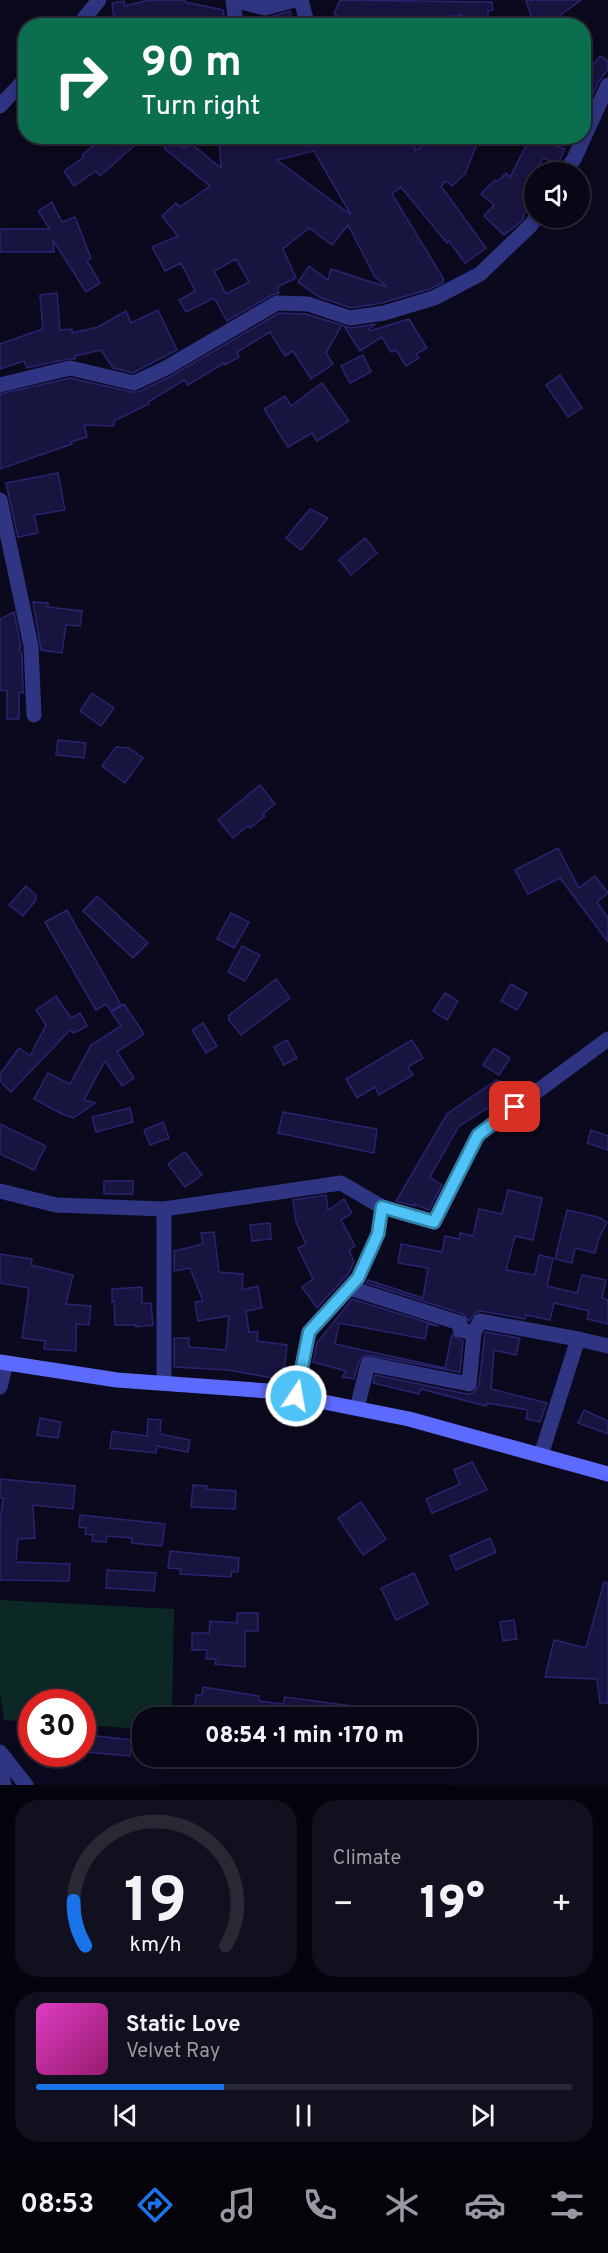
<!DOCTYPE html>
<html lang="en">
<head>
<meta charset="utf-8">
<style>
  body { margin:0; font-family:Overpass,sans-serif; background:#11101f; color:#f1f3f6; height:100vh; display:flex; flex-direction:column; font-size:22px; white-space:nowrap }
  * { box-sizing:border-box; margin:0 }
  p { font-size:20px; color:#9899a1 }
  .icon { flex:none; width:33px; height:33px; fill:none; stroke:currentColor; stroke-width:2; stroke-linecap:round; stroke-linejoin:round }
  .map { position:relative; height:1785px; overflow:hidden }
  .details { display:flex; flex-direction:column; gap:15px; padding:15px; background:#04040c; flex:1 }
  .details>* { flex:none }
  .top-card { position:absolute; left:18px; top:18px; width:573px; height:126px; border-radius:24px; box-shadow:0 3px 15px #0003,0 0 0 2px #292835; background:#0b6e4f; color:#fff; overflow:hidden }
  .buttons { position:absolute; left:524px; top:162px; display:grid; gap:12px }
  .buttons a { display:grid; place-items:center; width:66px; height:66px; border-radius:50%; background:#080716; box-shadow:0 3px 15px #0003,0 0 0 2px #292835; font-size:30px }
  .speed { position:absolute; left:18px; top:1689px; display:flex; gap:12px; font-size:30px; font-weight:700; text-align:center }
  .speed>* { display:grid; place-content:center; width:78px; height:78px; border-radius:50%; background:#080716; box-shadow:0 3px 15px #0003,0 0 0 2px #292835; line-height:1 }
  .speed .limit { border:9px solid #d22; background:#fff; color:#111 }
  .pin { position:absolute; display:grid; place-items:center; width:51px; height:51px; color:#fff; margin:-26px; border-radius:12px; box-shadow:0 3px 9px #0006 }
  .me { position:absolute; width:66px; margin:-33px; rotate:12deg; stroke-linejoin:round; filter:drop-shadow(0 0 4px #0008) }
  .turn { display:flex; align-items:center; gap:21px; height:126px; padding:0 24px; font-size:27px }
  .turn .icon { width:78px; height:78px; stroke-width:2.5 }
  .turn b { display:block; font-size:42px; line-height:51px }
  .big { font-size:45px; font-weight:800; line-height:1.1 }
  .details .widget { flex:1; display:flex; flex-direction:column; justify-content:center; gap:9px; min-width:0; padding:0 21px; border-radius:24px; background:#11101f }
  .details .dial { align-items:center; gap:0 }
  .dial svg { height:156px; overflow:visible; fill:none; stroke:#292835; stroke-width:7; stroke-linecap:round; text-anchor:middle }
  .dial text { fill:#f1f3f6; stroke:none }
  .song { display:flex; align-items:center; gap:18px }
  .cover { width:72px; height:72px; border-radius:9px; background:linear-gradient(135deg,hsl(310 70% 55%),hsl(320 70% 35%)) }
  .played { height:6px; border-radius:3px; background:linear-gradient(90deg,#1a73e8 35%,#292835 35%) }
  .keys { display:flex; justify-content:space-around; direction:ltr }
  .heat { display:flex; justify-content:space-between; align-items:center; font-size:33px; direction:ltr }
  .details .tiles { flex:1; display:grid; gap:15px; grid-template-columns:1fr 1fr }
  .widget:last-child { grid-column:span 2 }
  .trip { position:absolute; left:132px; top:1707px; width:345px; height:60px; border-radius:24px; background:#080716; box-shadow:0 3px 15px #0003,0 0 0 2px #292835; font-weight:800; line-height:60px; text-align:center }
  .tabs { display:flex; height:96px; justify-content:space-around; align-items:center; background:#030309; color:#9899a1 }
  .tabs .icon { width:42px; height:42px }
  .tabs .current { color:#1a73e8 }
  .tabs b { font-size:27px; color:#f1f3f6 }
  .map>svg:first-child { display:block }
</style>
</head>
<body>
<div class="map">
<svg width="608" height="1785" viewBox="0 0 608 1785">
  <rect width="100%" height="100%" fill="#0b091d"/>
  <!-- green -->
  <path fill="#0c2824" d="M0,1600L174,1609L172,1717L142,1718V1729L83,1725L82,1702H32L31,1722L4,1720L0,1692Z"/>
  <!-- building -->
  <g fill="#181440" stroke="#2a236f" stroke-width="1.5" fill-rule="evenodd">
    <path d="M149,0H185V2L223,10L226,26H120L118,17L114,18L112,3L124,1L125,6Z"/>
    <path d="M340,0L492,2L493,10L488,11V25H462L461,15L431,19L432,26H346V20L334,14Z"/>
    <path d="M526,0H581L555,19L565,26H534Z"/>
    <path d="M290,11L293,26H272L270,17Z"/>
    <path d="M600,56L608,61V69L598,83L584,114V75Z"/>
    <path d="M113,136H124L134,146L100,176L96,171L74,186L64,171L84,157L82,155L99,141L104,146Z"/>
    <path d="M219,136H413L415,151L435,136H480L465,174L452,186L446,181L441,186L486,248L465,263L449,241L447,243L401,187L392,194L443,278V283L430,289L382,303L351,308L319,297L298,282L309,266L328,280L331,269L387,287L375,277L348,225L332,245L309,228L283,249L296,278L277,287L279,293L272,295L227,321L214,298L186,312L179,300L195,291L181,263L165,271L152,247L178,236L162,216L176,203L180,207L210,186L164,148L171,138L184,148L189,142L221,168ZM314,151L351,215L277,160ZM236,259L249,282L226,294L214,271Z"/>
    <path d="M531,136L565,149L558,164L543,158L526,192L534,200V204L524,214L523,220L504,235L484,216L494,205L481,194L495,180L498,181L506,173L510,177Z"/>
    <path d="M52,202L62,222L75,217L91,258L87,261L100,283L86,292L53,240L54,252H0V229H50L38,211Z"/>
    <path d="M57,293L60,330L72,329V333L98,327L126,311L131,323L158,310L177,350L133,373L113,368L101,350L75,356V359H68L27,368L24,361L0,369V344L43,329L40,295Z"/>
    <path d="M279,313L306,314L342,325L326,353L333,364L311,379L293,351L285,356L270,332L237,352L239,357L225,365L224,363L188,385L184,380L148,402L149,404L114,421V426L84,425L87,437L71,442L72,444L0,469V394L70,378L132,392H138L171,376Z"/>
    <path d="M409,319L427,348L416,354L419,358L406,366L396,350L391,352L382,337L360,351L344,326L351,328L376,324L369,329L370,331Z"/>
    <path d="M363,355L371,372L350,383L341,366Z"/>
    <path d="M560,375L582,408L568,417L546,385Z"/>
    <path d="M322,383L349,421L317,441L312,433L288,447L264,409L285,396L291,406Z"/>
    <path d="M58,473L65,510L34,515L38,533L18,537L6,483Z"/>
    <path d="M310,509L328,518L301,550L286,538Z"/>
    <path d="M365,538L377,553L351,575L339,560Z"/>
    <path d="M33,602L48,603V607L82,611L80,626L66,625L62,653L41,650Z"/>
    <path d="M14,612L21,647L19,648L22,654L23,693L19,692V719H7V691L0,690V619Z"/>
    <path d="M92,693L114,708L101,726L80,711Z"/>
    <path d="M58,740L86,743L84,758L56,755Z"/>
    <path d="M116,747L129,748L143,758L125,783L102,766Z"/>
    <path d="M260,785L275,804L263,814L265,816L250,828L248,826L233,838L218,820Z"/>
    <path d="M558,848L579,888L595,876L608,893L597,902L608,918V942L560,878L528,894L515,870Z"/>
    <path d="M26,886L36,895V900L23,916L9,905Z"/>
    <path d="M97,896L148,943L133,958L83,911Z"/>
    <path d="M67,910L121,1005L111,1011L106,1004L96,1010L45,922Z"/>
    <path d="M231,913L249,922L234,948L217,939Z"/>
    <path d="M242,946L260,955L245,981L228,972Z"/>
    <path d="M276,979L290,998L241,1035L229,1020V1015Z"/>
    <path d="M511,984L527,993L517,1010L501,1001Z"/>
    <path d="M445,993L458,1001L447,1020L433,1011Z"/>
    <path d="M56,996L71,1018L80,1013L87,1026L74,1033L70,1030L11,1092L0,1081V1074L19,1048L30,1056L46,1025L36,1010Z"/>
    <path d="M124,1004L144,1034L117,1052L134,1078L122,1086L105,1061L84,1100L95,1103L73,1118L60,1113L34,1099L48,1073L70,1084L91,1045L121,1026L111,1012Z"/>
    <path d="M203,1023L217,1046L206,1053L192,1030Z"/>
    <path d="M287,1040L297,1058L284,1065L274,1047Z"/>
    <path d="M412,1040L423,1058L408,1067L413,1075L379,1095L375,1087L357,1098L346,1079Z"/>
    <path d="M494,1048L510,1058L499,1075L483,1065Z"/>
    <path d="M496,1080L511,1085L510,1094L459,1126L430,1177L442,1185L429,1210L414,1204V1206L396,1201L447,1114Z"/>
    <path d="M130,1108L133,1122L96,1132L92,1117Z"/>
    <path d="M283,1112L377,1129L374,1153L278,1133Z"/>
    <path d="M163,1122L169,1138L150,1145L144,1130Z"/>
    <path d="M0,1124L46,1146L34,1170L0,1154Z"/>
    <path d="M591,1130L608,1136V1150L587,1143Z"/>
    <path d="M185,1152L202,1175L185,1187L168,1164Z"/>
    <rect x="104" y="1181" width="29" height="13"/>
    <path d="M508,1190L542,1198L533,1240L515,1236L506,1270L535,1275L539,1255L553,1258L547,1286L577,1293L582,1275L606,1280L602,1298L608,1300V1324L587,1319L589,1311L554,1303L550,1320L526,1315L525,1319L481,1311L475,1313L469,1321L463,1314L366,1283L368,1280L423,1298L428,1268L398,1263L401,1244L442,1252L445,1236L459,1239L460,1233L473,1236L479,1209L502,1214Z"/>
    <path d="M326,1195L328,1210L344,1199L352,1213L341,1220L355,1246L349,1250L354,1262L349,1273L317,1308L302,1287L313,1279L298,1248L306,1244L296,1222L293,1200Z"/>
    <path d="M567,1210L598,1217L607,1222L599,1238L595,1253L575,1248L572,1263L555,1259Z"/>
    <path d="M270,1223L271,1239L252,1241L250,1225Z"/>
    <path d="M214,1232L219,1272L243,1274L242,1290L258,1286L262,1308L246,1311L249,1332H258L257,1341L287,1345L283,1380L228,1370L174,1367V1338H189V1347L226,1350L229,1316L198,1321L195,1302L203,1301L190,1268L174,1271V1251L203,1244L201,1233Z"/>
    <path d="M0,1254L32,1259L31,1265L73,1275L66,1304L91,1306L89,1325L76,1324V1351L44,1349L45,1341L22,1338L29,1288L0,1283Z"/>
    <path d="M142,1287V1304L151,1303L153,1325L136,1327V1325H115L114,1301L112,1302V1289Z"/>
    <path d="M352,1299L439,1326L428,1324L425,1339L339,1323L335,1344L445,1368L452,1335L463,1341L460,1372L366,1355L359,1361L354,1379L342,1377L346,1371L313,1362L317,1343Z"/>
    <path d="M485,1332L520,1338L516,1355L494,1350L491,1389L547,1403L540,1422L526,1419L528,1410L487,1403L486,1406L421,1389L419,1394L373,1383L375,1375L467,1394L473,1393L479,1385Z"/>
    <path d="M584,1410L608,1421V1434L578,1423Z"/>
    <path d="M40,1418L61,1422L58,1438L37,1435Z"/>
    <path d="M148,1419L161,1420L160,1434L190,1440L188,1452L157,1446L156,1453L110,1448L112,1431L147,1436Z"/>
    <path d="M472,1462L487,1490L432,1513L426,1499L460,1484L454,1470Z"/>
    <path d="M0,1479L75,1486L73,1509L33,1505L35,1538L18,1539L16,1562L70,1564L69,1581L0,1580V1524L3,1498H0Z"/>
    <path d="M193,1485L207,1486L206,1489L236,1491L235,1509L191,1507Z"/>
    <path d="M361,1502L386,1539L363,1555L338,1518Z"/>
    <path d="M80,1515L165,1524L162,1546L132,1543V1538L107,1536L106,1542L92,1541L93,1535L85,1534L86,1528L79,1527Z"/>
    <path d="M490,1538L496,1552L456,1570L450,1556Z"/>
    <path d="M170,1551L239,1558L238,1572L232,1571L231,1577L180,1574L181,1569L168,1568Z"/>
    <path d="M107,1570L156,1573L154,1591L106,1588Z"/>
    <path d="M414,1573L428,1604L396,1620L381,1588Z"/>
    <path d="M604,1582L608,1583V1703H600L597,1679L545,1677L554,1640L586,1648Z"/>
    <path d="M237,1613H258V1631H245V1667L215,1664L216,1659H206L207,1650H192V1633H209L210,1621L237,1623Z"/>
    <path d="M514,1620L517,1639L503,1641L500,1622Z"/>
    <path d="M203,1687L259,1696V1701L283,1704L285,1697L375,1709V1718H241L194,1712L196,1695H202Z"/>
    <path d="M88,1735L132,1740L130,1756L86,1752Z"/>
  </g>
  <g fill="none" stroke-linecap="round" stroke-linejoin="round">
    <!-- street -->
    <g stroke="#2f3582" stroke-width="15">
      <path d="M233,0L236,26"/>
      <path d="M234,0L265,8L295,0"/>
      <path d="M301,0L308,26"/>
      <path d="M78,26L99,0"/>
      <path d="M0,106L26,78"/>
      <path d="M565,172L574,159L608,85"/>
      <path d="M0,385L70,368L134,383L166,368L277,303L308,304L350,318L384,313L434,298L480,274L530,226L536,218"/>
      <path d="M0,500L31,646L34,715"/>
      <path d="M0,1191L56,1205L164,1209L341,1183L382,1207"/>
      <path d="M164,1209V1383"/>
      <path d="M350,1288L460,1323V1330L474,1333L480,1321L578,1339"/>
      <path d="M0,1387L6,1363"/>
      <path d="M296,1396L309,1332L358,1278L378,1234L382,1207L434,1222L478,1135L608,1039"/>
      <path d="M357,1408L368,1364L469,1384L474,1333"/>
      <path d="M541,1455L578,1339L608,1346"/>
      <path d="M0,1752L26,1785"/>
      <path d="M0,1768L4,1785"/>
    </g>
    <!-- secondary -->
    <path stroke="#5d6aff" stroke-width="15" d="M0,1362L117,1380L269,1391L409,1419L608,1474"/>
  </g>
  <g fill="none" stroke-linecap="round" stroke-linejoin="round">
    <defs>
      <path id="route" d="M296,1396L309,1332L358,1278L378,1234L382,1207L434,1222L478,1135L515,1107"/>
    </defs>
    <!-- route casing -->
    <use href="#route" stroke="#337fa1" stroke-width="15"/>
    <!-- route -->
    <use href="#route" stroke="#4fc3f7" stroke-width="10"/>
  </g>
</svg>
<div class="buttons">
<a><svg class="icon" aria-label="sound" viewBox="0 0 24 24"><path d="M4 9h4l5-4v14l-5-4H4zM17 9q2 3 0 6"/></svg></a>
</div>
<div class="speed"><div class="limit">30</div></div>
<div class="pin" style="left:515px;top:1107px;background:#d93025"><svg class="icon" aria-label="arrive" viewBox="0 0 24 24"><path d="M6 21V4h12l-3 4 3 4H6"/></svg></div>
<svg class="me" style="left:296px;top:1396px" viewBox="-20 -20 40 40"><circle r="17" fill="#4fc3f7" stroke="#fff" stroke-width="3"/><path d="M0-11L8 9 0 5-8 9z" fill="#fff"/></svg>
<div class="trip">08:54 · 1 min · 170 m</div>
<div class="top-card">
<div class="turn"><svg class="icon" aria-label="right" viewBox="0 0 24 24"><path d="M7 20v-9h11M14 6l5 5-5 5"/></svg><div><b>90 m</b>Turn right</div></div>
</div>
</div>
<section class="details">
<div class="tiles">
<div class="widget dial"><svg viewBox="0 0 100 80">
<path d="M14 69A42 42 0 1 1 86 69"/>
<path d="M14 69A42 42 0 0 1 8 46" stroke="#1a73e8"/>
<text x="50" y="56" font-size="32" font-weight="700">19</text>
<text x="50" y="72" font-size="11">km/h</text>
</svg></div>
<div class="widget"><p>Climate</p>
<div class="heat"><a>−</a><b class="big">19°</b><a>+</a></div>
</div>
<div class="widget">
<div class="song"><i class="cover"></i><div><b>Static Love</b><p>Velvet Ray</p></div></div>
<div class="played"></div>
<div class="keys"><svg class="icon" aria-label="previous" viewBox="0 0 24 24"><path d="M18 5L8 12l10 7zM5 5v14"/></svg><svg class="icon" aria-label="pause" viewBox="0 0 24 24"><path d="M8 5v14M16 5v14"/></svg><svg class="icon" aria-label="next" viewBox="0 0 24 24"><path d="M6 5l10 7-10 7zM19 5v14"/></svg></div>
</div>
</div>
</section>
<nav class="tabs">
<b>08:53</b>
<svg class="icon current" aria-label="directions" viewBox="0 0 24 24"><path d="M12 3l9 9-9 9-9-9zM9 14v-3h6M13 9l2 2-2 2"/></svg>
<svg class="icon" aria-label="music" viewBox="0 0 24 24"><path d="M9 18V5l10-2v13"/><circle cx="6" cy="18" r="3"/><circle cx="16" cy="16" r="3"/></svg>
<svg class="icon" aria-label="phone" viewBox="0 0 24 24"><path d="M5 4h4l2 5-3 2q2 4 5 5l2-3 5 2v4C11 20 4 13 5 4z"/></svg>
<svg class="icon" aria-label="climate" viewBox="0 0 24 24"><path d="M12 3v18M4 7l16 10M4 17L20 7"/></svg>
<svg class="icon" aria-label="car" viewBox="0 0 24 24"><path d="M5 17H2v-5l4-1 3-4h7l3 4 3 1v5h-3M9 17h6M6 11h13"/><circle cx="7" cy="17" r="2"/><circle cx="17" cy="17" r="2"/></svg>
<svg class="icon" aria-label="filters" viewBox="0 0 24 24"><path d="M4 7h16M4 17h16"/><circle cx="9" cy="7" r="2"/><circle cx="15" cy="17" r="2"/></svg>
</nav>
</body>
</html>
